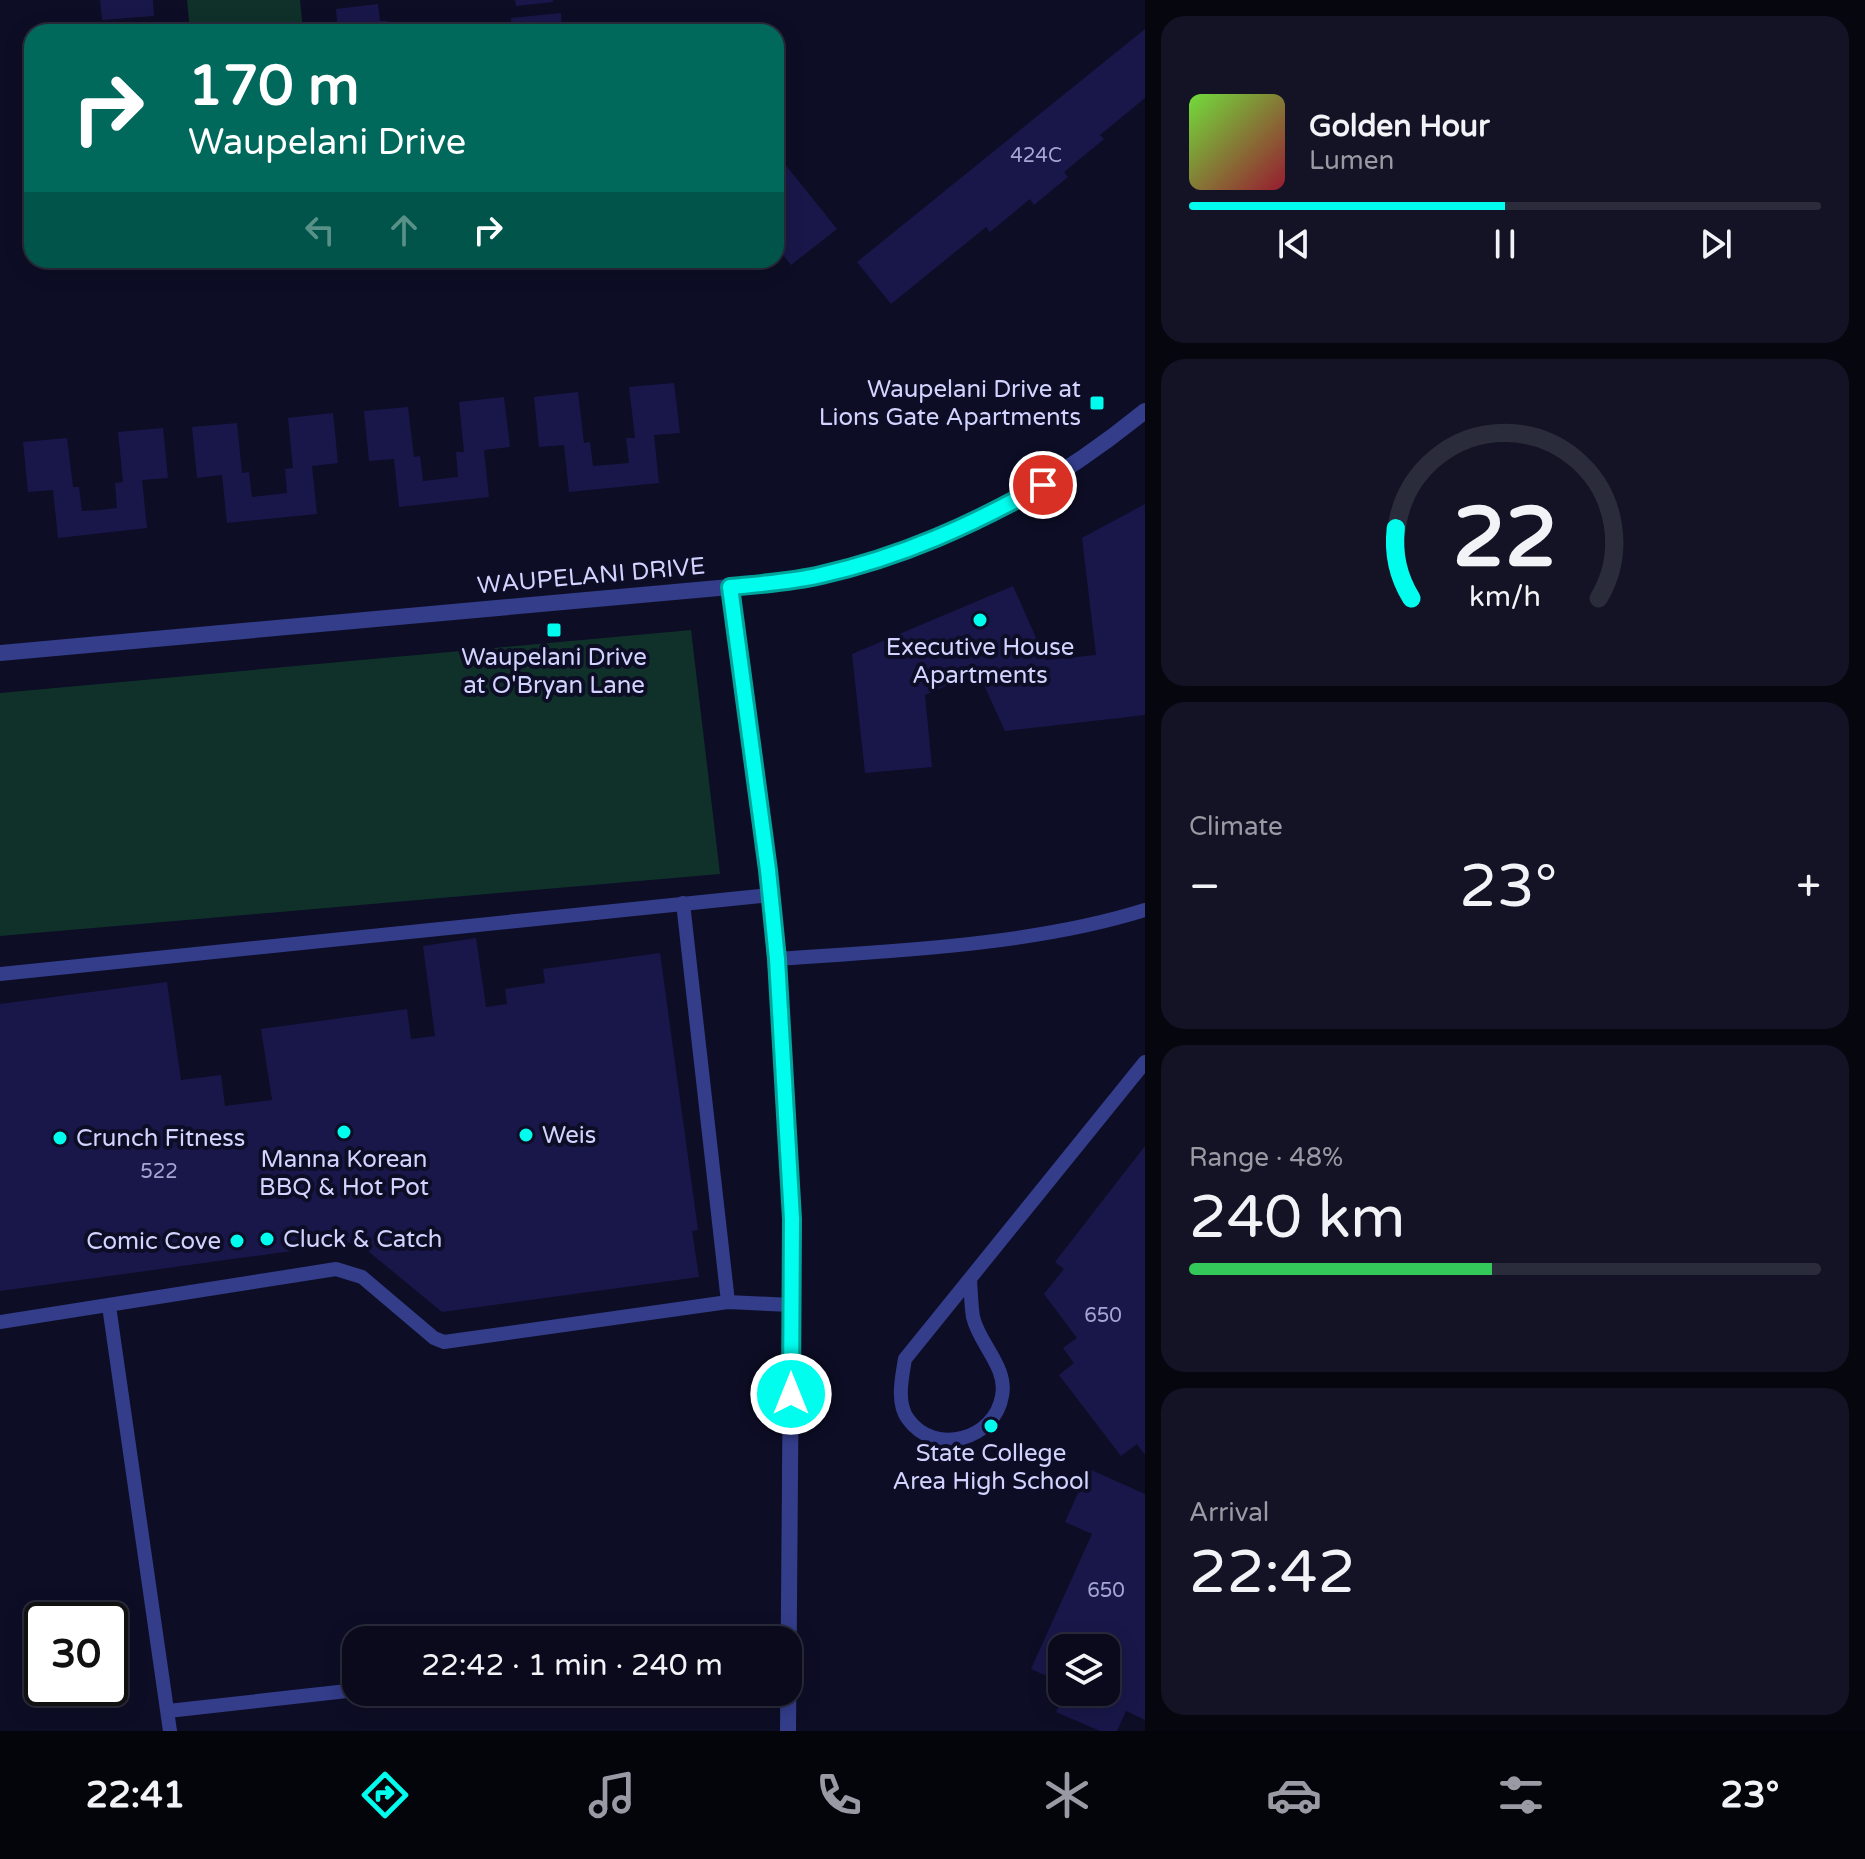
<!DOCTYPE html>
<html lang="en">
<head>
<meta charset="utf-8">
<style>
  body { margin:0; font-family:"Varela Round",sans-serif; background:#131325; color:#f1f3f6; height:100vh; display:flex; flex-direction:column; font-size:30px; white-space:nowrap }
  * { box-sizing:border-box; margin:0 }
  p { font-size:26px; color:#999aa3 }
  .icon { flex:none; width:44px; height:44px; fill:none; stroke:currentColor; stroke-width:2; stroke-linecap:round; stroke-linejoin:round }
  .map { position:relative; flex:1; overflow:hidden }
  .details { display:flex; flex-direction:column; gap:16px; padding:16px; background:#06060f; width:720px }
  .details>* { flex:none }
  .hud { position:absolute; left:24px; top:24px; width:760px; height:244px; border-radius:24px; box-shadow:0 4px 20px #0003,0 0 0 2px #2a2b3b; background:#00695c; color:#fff; overflow:hidden }
  .fabs { position:absolute; left:1048px; top:1634px; display:grid; gap:16px }
  .fabs a { display:grid; place-items:center; width:72px; height:72px; border-radius:16px; background:#0a0a1c; box-shadow:0 4px 20px #0003,0 0 0 2px #2a2b3b; font-size:40px }
  .speed { position:absolute; left:24px; top:1602px; display:flex; gap:16px; font-size:40px; font-weight:700; text-align:center }
  .speed>* { display:grid; place-content:center; width:104px; height:104px; border-radius:50%; background:#0a0a1c; box-shadow:0 4px 20px #0003,0 0 0 2px #2a2b3b; line-height:1 }
  .speed .limit { border:4px solid #111; border-radius:12px; background:#fff; color:#111 }
  .pin { position:absolute; display:grid; place-items:center; width:68px; height:68px; color:#fff; margin:-34px; border:4px solid #fff; border-radius:50%; box-shadow:0 2px 8px #0007 }
  .me { position:absolute; width:88px; margin:-44px; rotate:0deg; stroke-linejoin:round; filter:drop-shadow(0 0 6px #0008) }
  .turn { display:flex; align-items:center; gap:28px; height:168px; padding:0 32px; font-size:36px }
  .turn .icon { width:104px; height:104px; stroke-width:2.5 }
  .turn b { display:block; font-size:56px; line-height:68px }
  .lanes { display:flex; align-items:center; height:76px; padding:0 32px; background:#0003; justify-content:center; gap:40px; direction:ltr }
  .lanes .off { opacity:.35 }
  .big { font-size:60px; font-weight:600; line-height:1.1 }
  .details .tile { flex:1; display:flex; flex-direction:column; justify-content:center; gap:12px; min-width:0; padding:0 28px; border-radius:24px; background:#131325 }
  .details .dial { align-items:center; gap:0 }
  .dial svg { height:208px; overflow:visible; fill:none; stroke:#2a2b3b; stroke-width:7; stroke-linecap:round; text-anchor:middle }
  .dial text { fill:#f1f3f6; stroke:none }
  .song { display:flex; align-items:center; gap:24px }
  .cover { width:96px; height:96px; border-radius:12px; background:linear-gradient(135deg,hsl(100 70% 55%),hsl(350 70% 35%)) }
  .played { height:8px; border-radius:4px; background:linear-gradient(90deg,#00fdee 50%,#2a2b3b 50%) }
  .keys { display:flex; justify-content:space-around; direction:ltr }
  .heat { display:flex; justify-content:space-between; align-items:center; font-size:44px; direction:ltr }
  .charge { height:12px; border-radius:6px; background:linear-gradient(90deg,#34c759 48%,#2a2b3b 0) }
  .trip { position:absolute; left:342px; top:1626px; width:460px; height:80px; border-radius:24px; background:#0a0a1c; box-shadow:0 4px 20px #0003,0 0 0 2px #2a2b3b; font-weight:600; line-height:80px; text-align:center }
  .tabs { display:flex; height:128px; justify-content:space-around; align-items:center; background:#04040b; color:#999aa3 }
  .tabs .icon { width:56px; height:56px }
  .tabs .active { color:#00fdee }
  .tabs b { font-size:36px; color:#f1f3f6 }
  main { display:flex; flex:1; min-height:0 }
  .map>svg:first-child { display:block }
</style>
</head>
<body>
<main>
<div class="map">
<svg width="1145" height="1731" viewBox="0 0 1145 1731">
  <rect width="100%" height="100%" fill="#0d0d26"/>
  <!-- green -->
  <g fill="#0f312a">
    <path d="M187,0H300L303,32H190Z"/>
    <path d="M691,630L720,874L0,936V693Z"/>
  </g>
  <!-- building -->
  <g fill="#191749">
    <path d="M100,0H153L154,16L102,20Z"/>
    <path d="M515,0H553V2L516,6Z"/>
    <path d="M378,4L380,21H387L388,32H338L336,9Z"/>
    <path d="M561,13L562,32H512L511,18Z"/>
    <path d="M1145,29V98L1100,135L1104,139L1064,172L1068,177L1034,205L1030,199L990,232L986,227L891,304L857,262Z"/>
    <path d="M776,153L837,229L791,265L776,246Z"/>
    <path d="M674,383L680,433L654,435L659,483L569,492L564,445L539,447L534,397L578,392L584,443L590,442L593,466L629,463L626,438H635L629,387Z"/>
    <path d="M1101,395L1105,402L1091,412L1087,406Z"/>
    <path d="M504,397L510,447L484,450L489,497L399,507L394,459L369,461L364,411L408,407L414,457L420,456L423,481L458,477L456,452H464L459,402Z"/>
    <path d="M333,413L338,463L312,466L317,514L227,523L222,475L197,478L192,427L237,423L242,473L249,472L252,497L287,493L285,469L293,468L288,418Z"/>
    <path d="M163,428L168,478L142,480L147,528L58,538L53,490L28,492L23,442L67,438L73,487H79L82,511L100,510L117,508L115,483L123,482L118,432Z"/>
    <path d="M1145,504V715L1005,731L978,672L925,695L932,767L865,773L852,654L1013,586L1046,660L1096,655L1082,538Z"/>
    <path d="M476,938L486,1007L507,1004L505,989L545,983L543,969L660,953L698,1230L692,1231L699,1277L442,1312L357,1242L0,1291V1004L167,982L181,1080L221,1075L225,1106L272,1100L261,1029L407,1009L411,1039L435,1036L423,946Z"/>
    <path d="M1145,1146V1455L1137,1444L1121,1456L1059,1375L1074,1363L1063,1348L1077,1338L1044,1294L1064,1269L1055,1262Z"/>
    <path d="M1089,1469L1145,1494V1720L1126,1711L1117,1731H1100L1056,1712L1065,1692H1106V1648H1062V1683L1031,1669L1092,1534L1065,1522Z"/>
  </g>
  <g fill="none" stroke-linecap="round" stroke-linejoin="round">
    <!-- service -->
    <g stroke="#333d8a" stroke-width="14">
      <path d="M683,903L728,1302"/>
      <path d="M777,959C894,951 1034,945 1145,910"/>
      <path d="M0,974L770,895"/>
      <path d="M970,1280C971,1292 971,1305 973,1317C979,1344 1008,1367 1002,1396C995,1439 935,1457 908,1419C896,1403 902,1377 905,1359L1145,1062"/>
      <path d="M109,1306L170,1731"/>
      <path d="M0,1322L336,1269L362,1277L434,1338L444,1342L728,1302L791,1305"/>
      <path d="M698,1692L730,1696"/>
      <path d="M168,1711L356,1690"/>
    </g>
    <!-- minor -->
    <path stroke="#333d8a" stroke-width="16" d="M730,587L768,870L786,1094L792,1219L788,1731"/>
    <!-- tertiary -->
    <path stroke="#333d8a" stroke-width="16" d="M0,653L730,587C760,584 791,582 821,575C942,548 1049,489 1145,411"/>
  </g>
  <g fill="none" stroke-linecap="round" stroke-linejoin="round">
    <defs>
      <path id="route" d="M791,1394L792,1219L777,959L768,870L730,587C760,584 792,582 821,575C901,557 972,525 1043,485"/>
    </defs>
    <!-- route casing -->
    <use href="#route" stroke="#00a49b" stroke-width="20"/>
    <!-- route -->
    <use href="#route" stroke="#00fdee" stroke-width="14"/>
  </g>
  <!-- markers -->
  <g fill="#00fdee" stroke="#0d0d26" stroke-width="3">
    <rect x="1089" y="395" width="16" height="16" rx="4"/>
    <circle cx="980" cy="620" r="8"/>
    <rect x="546" y="622" width="16" height="16" rx="4"/>
    <circle cx="344" cy="1132" r="8"/>
    <circle cx="526" cy="1135" r="8"/>
    <circle cx="60" cy="1138" r="8"/>
    <circle cx="267" cy="1239" r="8"/>
    <circle cx="237" cy="1241" r="8"/>
    <circle cx="991" cy="1426" r="8"/>
  </g>
  <g text-anchor="middle" dominant-baseline="central" stroke-width="8" stroke-linejoin="round" paint-order="stroke">
    <!-- number labels -->
    <g font-size="20" fill="#a4a5d2">
      <text x="1036" y="156">424C</text>
      <text x="159" y="1172">522</text>
      <text x="1103" y="1316">650</text>
      <text x="1106" y="1591">650</text>
    </g>
    <!-- poi labels -->
    <g font-size="24" fill="#d2d4ff" stroke="#0d0d26">
      <text x="1081" y="389" text-anchor="end">Waupelani Drive at<tspan x="1081" dy="28">Lions Gate Apartments</tspan></text>
      <text x="980" y="647">Executive House<tspan x="980" dy="28">Apartments</tspan></text>
      <text x="554" y="657">Waupelani Drive<tspan x="554" dy="28">at O'Bryan Lane</tspan></text>
      <text x="542" y="1135" text-anchor="start">Weis</text>
      <text x="76" y="1138" text-anchor="start">Crunch Fitness</text>
      <text x="344" y="1159">Manna Korean<tspan x="344" dy="28">BBQ &amp; Hot Pot</tspan></text>
      <text x="283" y="1239" text-anchor="start">Cluck &amp; Catch</text>
      <text x="221" y="1241" text-anchor="end">Comic Cove</text>
      <text x="991" y="1453">State College<tspan x="991" dy="28">Area High School</tspan></text>
    </g>
    <!-- street labels -->
    <g font-size="24" fill="#d2d4ff" stroke="#0d0d26">
      <text transform="translate(591 576) rotate(-5)">WAUPELANI DRIVE</text>
    </g>
  </g>
</svg>
<div class="fabs">
<a><svg class="icon" aria-label="layers" viewBox="0 0 24 24"><path d="M12 4l9 5-9 5-9-5zM3 14l9 5 9-5"/></svg></a>
</div>
<div class="speed"><div class="limit">30</div></div>
<div class="pin" style="left:1043px;top:485px;background:#d93025"><svg class="icon" aria-label="arrive" viewBox="0 0 24 24"><path d="M6 21V4h12l-3 4 3 4H6"/></svg></div>
<svg class="me" style="left:791px;top:1394px" viewBox="-20 -20 40 40"><circle r="17" fill="#00fdee" stroke="#fff" stroke-width="3"/><path d="M0-11L8 9 0 5-8 9z" fill="#fff"/></svg>
<div class="trip">22:42 · 1 min · 240 m</div>
<div class="hud">
<div class="turn"><svg class="icon" aria-label="right" viewBox="0 0 24 24"><path d="M7 20v-9h11M14 6l5 5-5 5"/></svg><div><b>170 m</b>Waupelani Drive</div></div>
<div class="lanes"><svg class="icon off" aria-label="left" viewBox="0 0 24 24"><path d="M17 20v-9H6M10 6l-5 5 5 5"/></svg><svg class="icon off" aria-label="ahead" viewBox="0 0 24 24"><path d="M12 20V5M6 11l6-6 6 6"/></svg><svg class="icon" aria-label="right" viewBox="0 0 24 24"><path d="M7 20v-9h11M14 6l5 5-5 5"/></svg></div>
</div>
</div>
<section class="details">
<div class="tile">
<div class="song"><i class="cover"></i><div><b>Golden Hour</b><p>Lumen</p></div></div>
<div class="played"></div>
<div class="keys"><svg class="icon" aria-label="previous" viewBox="0 0 24 24"><path d="M18 5L8 12l10 7zM5 5v14"/></svg><svg class="icon" aria-label="pause" viewBox="0 0 24 24"><path d="M8 5v14M16 5v14"/></svg><svg class="icon" aria-label="next" viewBox="0 0 24 24"><path d="M6 5l10 7-10 7zM19 5v14"/></svg></div>
</div>
<div class="tile dial"><svg viewBox="0 0 100 80">
<path d="M14 69A42 42 0 1 1 86 69"/>
<path d="M14 69A42 42 0 0 1 8 42" stroke="#00fdee"/>
<text x="50" y="56" font-size="32" font-weight="700">22</text>
<text x="50" y="72" font-size="11">km/h</text>
</svg></div>
<div class="tile"><p>Climate</p>
<div class="heat"><a>−</a><b class="big">23°</b><a>+</a></div>
</div>
<div class="tile"><p>Range · 48%</p><b class="big">240 km</b><div class="charge"></div></div>
<div class="tile"><p>Arrival</p><b class="big">22:42</b></div>
</section>
</main>
<nav class="tabs">
<b>22:41</b>
<svg class="icon active" aria-label="directions" viewBox="0 0 24 24"><path d="M12 3l9 9-9 9-9-9zM9 14v-3h6M13 9l2 2-2 2"/></svg>
<svg class="icon" aria-label="music" viewBox="0 0 24 24"><path d="M9 18V5l10-2v13"/><circle cx="6" cy="18" r="3"/><circle cx="16" cy="16" r="3"/></svg>
<svg class="icon" aria-label="phone" viewBox="0 0 24 24"><path d="M5 4h4l2 5-3 2q2 4 5 5l2-3 5 2v4C11 20 4 13 5 4z"/></svg>
<svg class="icon" aria-label="climate" viewBox="0 0 24 24"><path d="M12 3v18M4 7l16 10M4 17L20 7"/></svg>
<svg class="icon" aria-label="car" viewBox="0 0 24 24"><path d="M5 17H2v-5l4-1 3-4h7l3 4 3 1v5h-3M9 17h6M6 11h13"/><circle cx="7" cy="17" r="2"/><circle cx="17" cy="17" r="2"/></svg>
<svg class="icon" aria-label="filters" viewBox="0 0 24 24"><path d="M4 7h16M4 17h16"/><circle cx="9" cy="7" r="2"/><circle cx="15" cy="17" r="2"/></svg>
<b>23°</b>
</nav>
</body>
</html>
